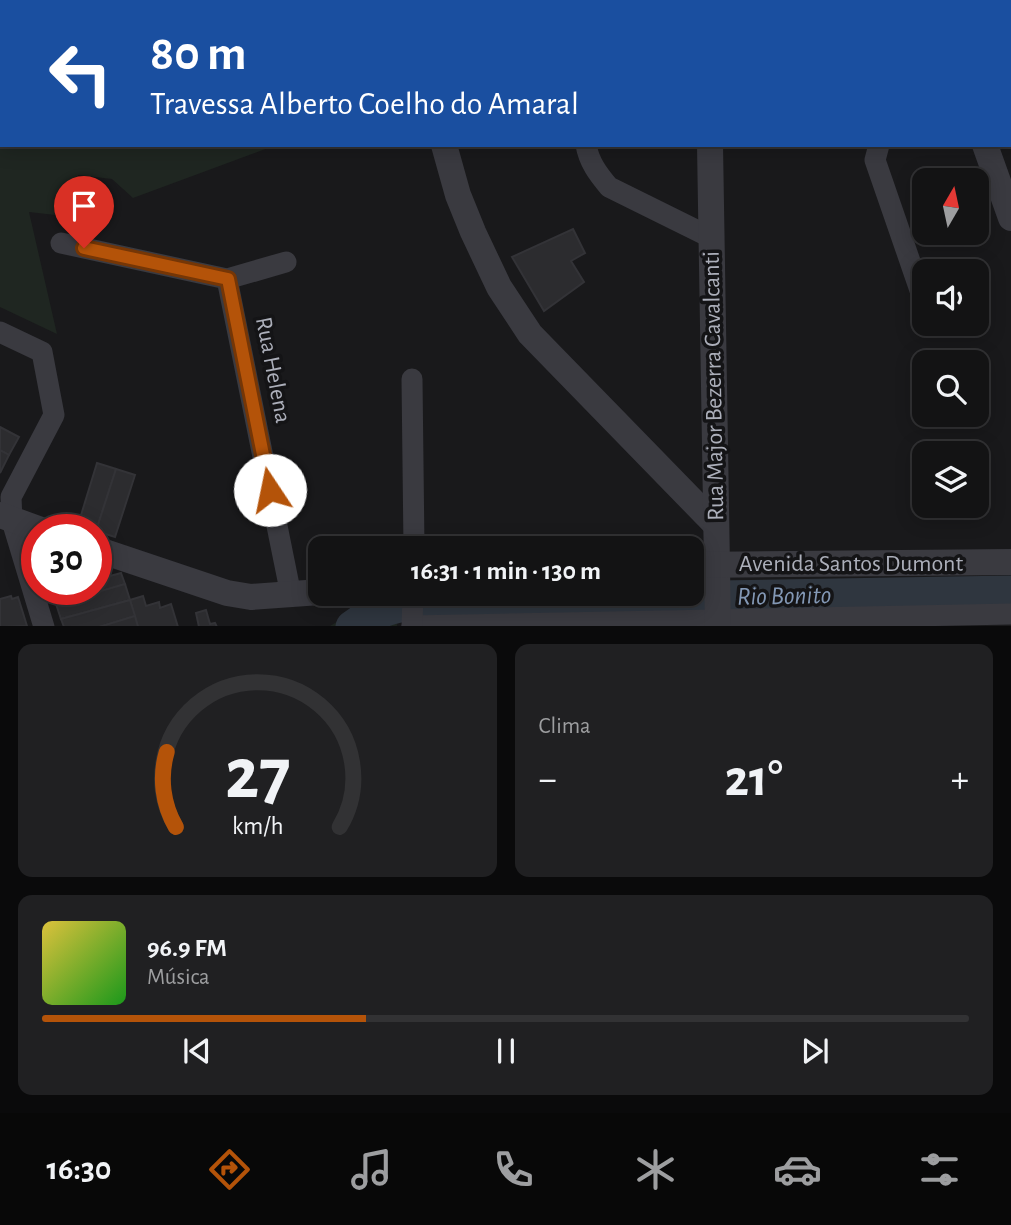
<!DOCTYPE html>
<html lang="pt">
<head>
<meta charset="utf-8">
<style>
  body { margin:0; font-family:"Alegreya Sans",sans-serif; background:#202022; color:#f1f3f6; height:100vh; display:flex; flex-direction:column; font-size:26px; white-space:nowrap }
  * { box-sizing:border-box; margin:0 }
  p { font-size:23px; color:#9d9ea0 }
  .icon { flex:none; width:38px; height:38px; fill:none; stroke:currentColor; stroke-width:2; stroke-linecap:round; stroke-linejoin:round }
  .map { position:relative; height:626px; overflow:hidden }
  .side { display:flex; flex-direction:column; gap:18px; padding:18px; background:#0a0a0b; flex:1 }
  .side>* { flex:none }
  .top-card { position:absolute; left:0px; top:0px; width:1012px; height:147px; box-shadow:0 4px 18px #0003,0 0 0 2px #323234; background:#1a4fa0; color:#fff; overflow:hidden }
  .needle { width:46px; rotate:9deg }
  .buttons { position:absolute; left:912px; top:168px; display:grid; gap:14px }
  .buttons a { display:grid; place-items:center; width:77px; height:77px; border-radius:14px; background:#131314; box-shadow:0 4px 18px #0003,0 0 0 2px #323234; font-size:35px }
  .speed { position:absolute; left:21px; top:514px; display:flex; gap:14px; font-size:35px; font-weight:700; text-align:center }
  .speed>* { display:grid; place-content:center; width:91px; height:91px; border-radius:50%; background:#131314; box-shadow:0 4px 18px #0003,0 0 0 2px #323234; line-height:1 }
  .speed .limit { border:10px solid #d22; background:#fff; color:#111 }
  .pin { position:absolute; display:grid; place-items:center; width:60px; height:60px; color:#fff; margin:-72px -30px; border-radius:50% 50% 50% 0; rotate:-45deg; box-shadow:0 0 7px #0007 }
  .pin .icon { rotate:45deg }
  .me { position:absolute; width:77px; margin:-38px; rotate:349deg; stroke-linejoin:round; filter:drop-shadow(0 0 5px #0008) }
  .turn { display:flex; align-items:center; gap:24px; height:147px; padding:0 35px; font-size:32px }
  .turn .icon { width:91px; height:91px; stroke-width:2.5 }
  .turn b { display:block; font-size:49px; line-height:60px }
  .big { font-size:52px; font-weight:700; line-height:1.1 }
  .side .card { flex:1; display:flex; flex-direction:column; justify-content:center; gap:10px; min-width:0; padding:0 24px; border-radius:14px; background:#202022 }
  .side .dial { align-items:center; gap:0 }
  .dial svg { height:182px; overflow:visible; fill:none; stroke:#323234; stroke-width:7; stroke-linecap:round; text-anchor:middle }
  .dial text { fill:#f1f3f6; stroke:none }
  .song { display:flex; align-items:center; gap:21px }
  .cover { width:84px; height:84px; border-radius:10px; background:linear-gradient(135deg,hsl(50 70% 55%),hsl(120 70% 35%)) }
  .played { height:7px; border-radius:4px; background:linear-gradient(90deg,#b45309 35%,#323234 35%) }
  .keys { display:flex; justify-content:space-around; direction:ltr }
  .heat { display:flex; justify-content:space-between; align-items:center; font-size:38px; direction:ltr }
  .side .tiles { flex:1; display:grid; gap:18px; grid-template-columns:1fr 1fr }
  .card:last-child { grid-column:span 2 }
  .trip { position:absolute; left:308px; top:536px; width:396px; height:70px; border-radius:14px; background:#131314; box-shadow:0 4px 18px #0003,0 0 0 2px #323234; font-weight:700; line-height:70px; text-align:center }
  .dock { display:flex; height:112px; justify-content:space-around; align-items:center; background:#080808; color:#9d9ea0 }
  .dock .icon { width:49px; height:49px }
  .dock .active { color:#b45309 }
  .dock b { font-size:32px; color:#f1f3f6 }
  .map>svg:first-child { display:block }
</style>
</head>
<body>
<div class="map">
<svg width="1011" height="627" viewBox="0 0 1011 627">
  <rect width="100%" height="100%" fill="#19191b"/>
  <!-- green -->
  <g fill="#1f2621">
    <path d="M0,93L2,145H276L133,198L112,179L78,175L73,217L29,212L57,334L0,307Z"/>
    <path d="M396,599L397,626H330L357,610V603Z"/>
  </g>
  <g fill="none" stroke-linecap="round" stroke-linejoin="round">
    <!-- river -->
    <path stroke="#2f363f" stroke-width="33" d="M352,627C371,612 395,606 419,602L1011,592"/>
  </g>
  <!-- building -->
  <g fill="#2c2c2f" stroke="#333337" stroke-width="2">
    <path d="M573,229L585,253L571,261L584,282L544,311L512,257Z"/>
    <path d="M0,427L19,437L9,455L0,450Z"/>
    <path d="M0,450L9,455L0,473Z"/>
    <path d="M97,463L116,469L96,531L78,525Z"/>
    <path d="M116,469L135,475L115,537L96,531Z"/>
    <path d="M109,572L110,576L121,573L125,584L74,600L71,590H96V576Z"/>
    <path d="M125,584L130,600L61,619L56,604Z"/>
    <path d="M11,596L12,599L18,597L27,626L0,627V599Z"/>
    <path d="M143,596L146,606L159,602L160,608L171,604L178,627H138L130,600Z"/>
    <path d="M130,600L135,616L99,627H64L61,619Z"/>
    <path d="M206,610L210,624L215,623L217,627H199L196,613Z"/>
    <path d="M135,616L138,627H99Z"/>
  </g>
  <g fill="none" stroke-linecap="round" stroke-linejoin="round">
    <!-- path -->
    <path stroke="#404147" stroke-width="3.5" stroke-dasharray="3.5 5" stroke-linecap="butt" d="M132,0V2"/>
    <!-- service -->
    <g stroke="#3a3a40" stroke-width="10">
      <path d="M72,2L77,0"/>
      <path d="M0,28H2"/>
    </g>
    <!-- minor -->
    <g stroke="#3a3a40" stroke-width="21">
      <path d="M576,0L577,2"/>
      <path d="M586,145C589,162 598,174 609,187L712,238"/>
      <path d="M879,145L875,160L922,296"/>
      <path d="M61,243L227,279L286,262"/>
      <path d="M227,279L291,595"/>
      <path d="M0,332L42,352L54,415L11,497L12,521L44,627"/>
      <path d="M412,379L414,548"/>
      <path d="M412,626L1011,614"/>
      <path d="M412,627L413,593"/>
    </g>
    <!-- tertiary -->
    <g stroke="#3a3a40" stroke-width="26">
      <path d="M423,0L424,2"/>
      <path d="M936,0V2"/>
      <path d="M712,2V0"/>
      <path d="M444,145L458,195L473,232L499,287L530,334L716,525"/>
      <path d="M710,145L718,627"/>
      <path d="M985,145L1011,218"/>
      <path d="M0,515L41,530"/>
      <path d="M96,549L227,593L251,597L320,592"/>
      <path d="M691,565L1011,562"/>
    </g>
  </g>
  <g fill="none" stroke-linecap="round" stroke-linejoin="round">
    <defs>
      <path id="route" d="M84,248L228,279L270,490"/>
    </defs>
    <!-- route casing -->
    <use href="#route" stroke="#753606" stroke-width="18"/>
    <!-- route -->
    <use href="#route" stroke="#b45309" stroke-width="12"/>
  </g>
  <g text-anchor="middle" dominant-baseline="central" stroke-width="7" stroke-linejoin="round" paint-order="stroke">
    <!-- street labels -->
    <g font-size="24" fill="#acafba" stroke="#141416">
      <text transform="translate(273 370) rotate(79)">Rua Helena</text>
      <text transform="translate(714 386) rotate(-91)">Rua Major Bezerra Cavalcanti</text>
      <text x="851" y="564">Avenida Santos Dumont</text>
    </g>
    <!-- water labels -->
    <g font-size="26" font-style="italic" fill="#8398b5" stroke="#141416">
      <text transform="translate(784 596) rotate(-1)">Rio Bonito</text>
    </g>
  </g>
</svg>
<div class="buttons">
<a><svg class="needle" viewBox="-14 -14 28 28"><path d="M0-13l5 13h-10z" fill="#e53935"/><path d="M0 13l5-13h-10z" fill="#9d9ea0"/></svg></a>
<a><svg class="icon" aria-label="sound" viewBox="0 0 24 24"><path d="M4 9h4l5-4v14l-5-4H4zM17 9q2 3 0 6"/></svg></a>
<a><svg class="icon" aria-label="search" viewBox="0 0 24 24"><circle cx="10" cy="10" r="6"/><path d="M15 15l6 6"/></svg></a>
<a><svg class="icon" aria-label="layers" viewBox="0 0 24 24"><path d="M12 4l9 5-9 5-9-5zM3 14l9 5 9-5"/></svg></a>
</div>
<div class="speed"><div class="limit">30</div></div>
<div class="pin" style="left:84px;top:248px;background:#d93025"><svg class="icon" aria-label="arrive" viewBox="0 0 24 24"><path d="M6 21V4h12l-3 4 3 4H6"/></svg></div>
<svg class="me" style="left:270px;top:490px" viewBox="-20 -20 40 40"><circle r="19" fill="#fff"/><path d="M0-13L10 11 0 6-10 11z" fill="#b45309"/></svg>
<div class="trip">16:31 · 1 min · 130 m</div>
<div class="top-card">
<div class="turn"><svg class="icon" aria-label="left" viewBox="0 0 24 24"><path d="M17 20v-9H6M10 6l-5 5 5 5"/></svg><div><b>80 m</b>Travessa Alberto Coelho do Amaral</div></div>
</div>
</div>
<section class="side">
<div class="tiles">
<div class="card dial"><svg viewBox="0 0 100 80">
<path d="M14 69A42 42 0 1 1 86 69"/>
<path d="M14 69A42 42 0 0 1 10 36" stroke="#b45309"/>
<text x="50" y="56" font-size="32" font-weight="700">27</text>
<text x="50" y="72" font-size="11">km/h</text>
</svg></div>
<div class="card"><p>Clima</p>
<div class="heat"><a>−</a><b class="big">21°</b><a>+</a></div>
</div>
<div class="card">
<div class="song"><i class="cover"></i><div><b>96.9 FM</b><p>Música</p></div></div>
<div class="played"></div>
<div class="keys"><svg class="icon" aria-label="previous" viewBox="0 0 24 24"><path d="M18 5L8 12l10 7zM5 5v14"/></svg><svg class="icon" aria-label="pause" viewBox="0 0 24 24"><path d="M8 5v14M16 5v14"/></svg><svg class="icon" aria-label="next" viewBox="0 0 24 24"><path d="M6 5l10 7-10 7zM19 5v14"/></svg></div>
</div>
</div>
</section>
<nav class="dock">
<b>16:30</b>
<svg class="icon active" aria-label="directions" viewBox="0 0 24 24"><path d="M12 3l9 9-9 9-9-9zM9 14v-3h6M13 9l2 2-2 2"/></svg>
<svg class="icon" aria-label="music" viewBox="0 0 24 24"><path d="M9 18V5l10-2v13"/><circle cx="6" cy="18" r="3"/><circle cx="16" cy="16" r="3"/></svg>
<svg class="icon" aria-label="phone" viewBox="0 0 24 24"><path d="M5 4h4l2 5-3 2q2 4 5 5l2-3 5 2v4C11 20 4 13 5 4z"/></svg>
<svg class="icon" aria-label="climate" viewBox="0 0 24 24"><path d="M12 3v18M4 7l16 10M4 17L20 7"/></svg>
<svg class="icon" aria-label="car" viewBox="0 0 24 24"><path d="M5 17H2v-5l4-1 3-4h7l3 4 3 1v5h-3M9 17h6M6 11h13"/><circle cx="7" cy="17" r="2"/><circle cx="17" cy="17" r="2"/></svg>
<svg class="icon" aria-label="filters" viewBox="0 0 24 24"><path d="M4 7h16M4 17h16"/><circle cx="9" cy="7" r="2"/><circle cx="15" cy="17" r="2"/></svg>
</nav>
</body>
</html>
